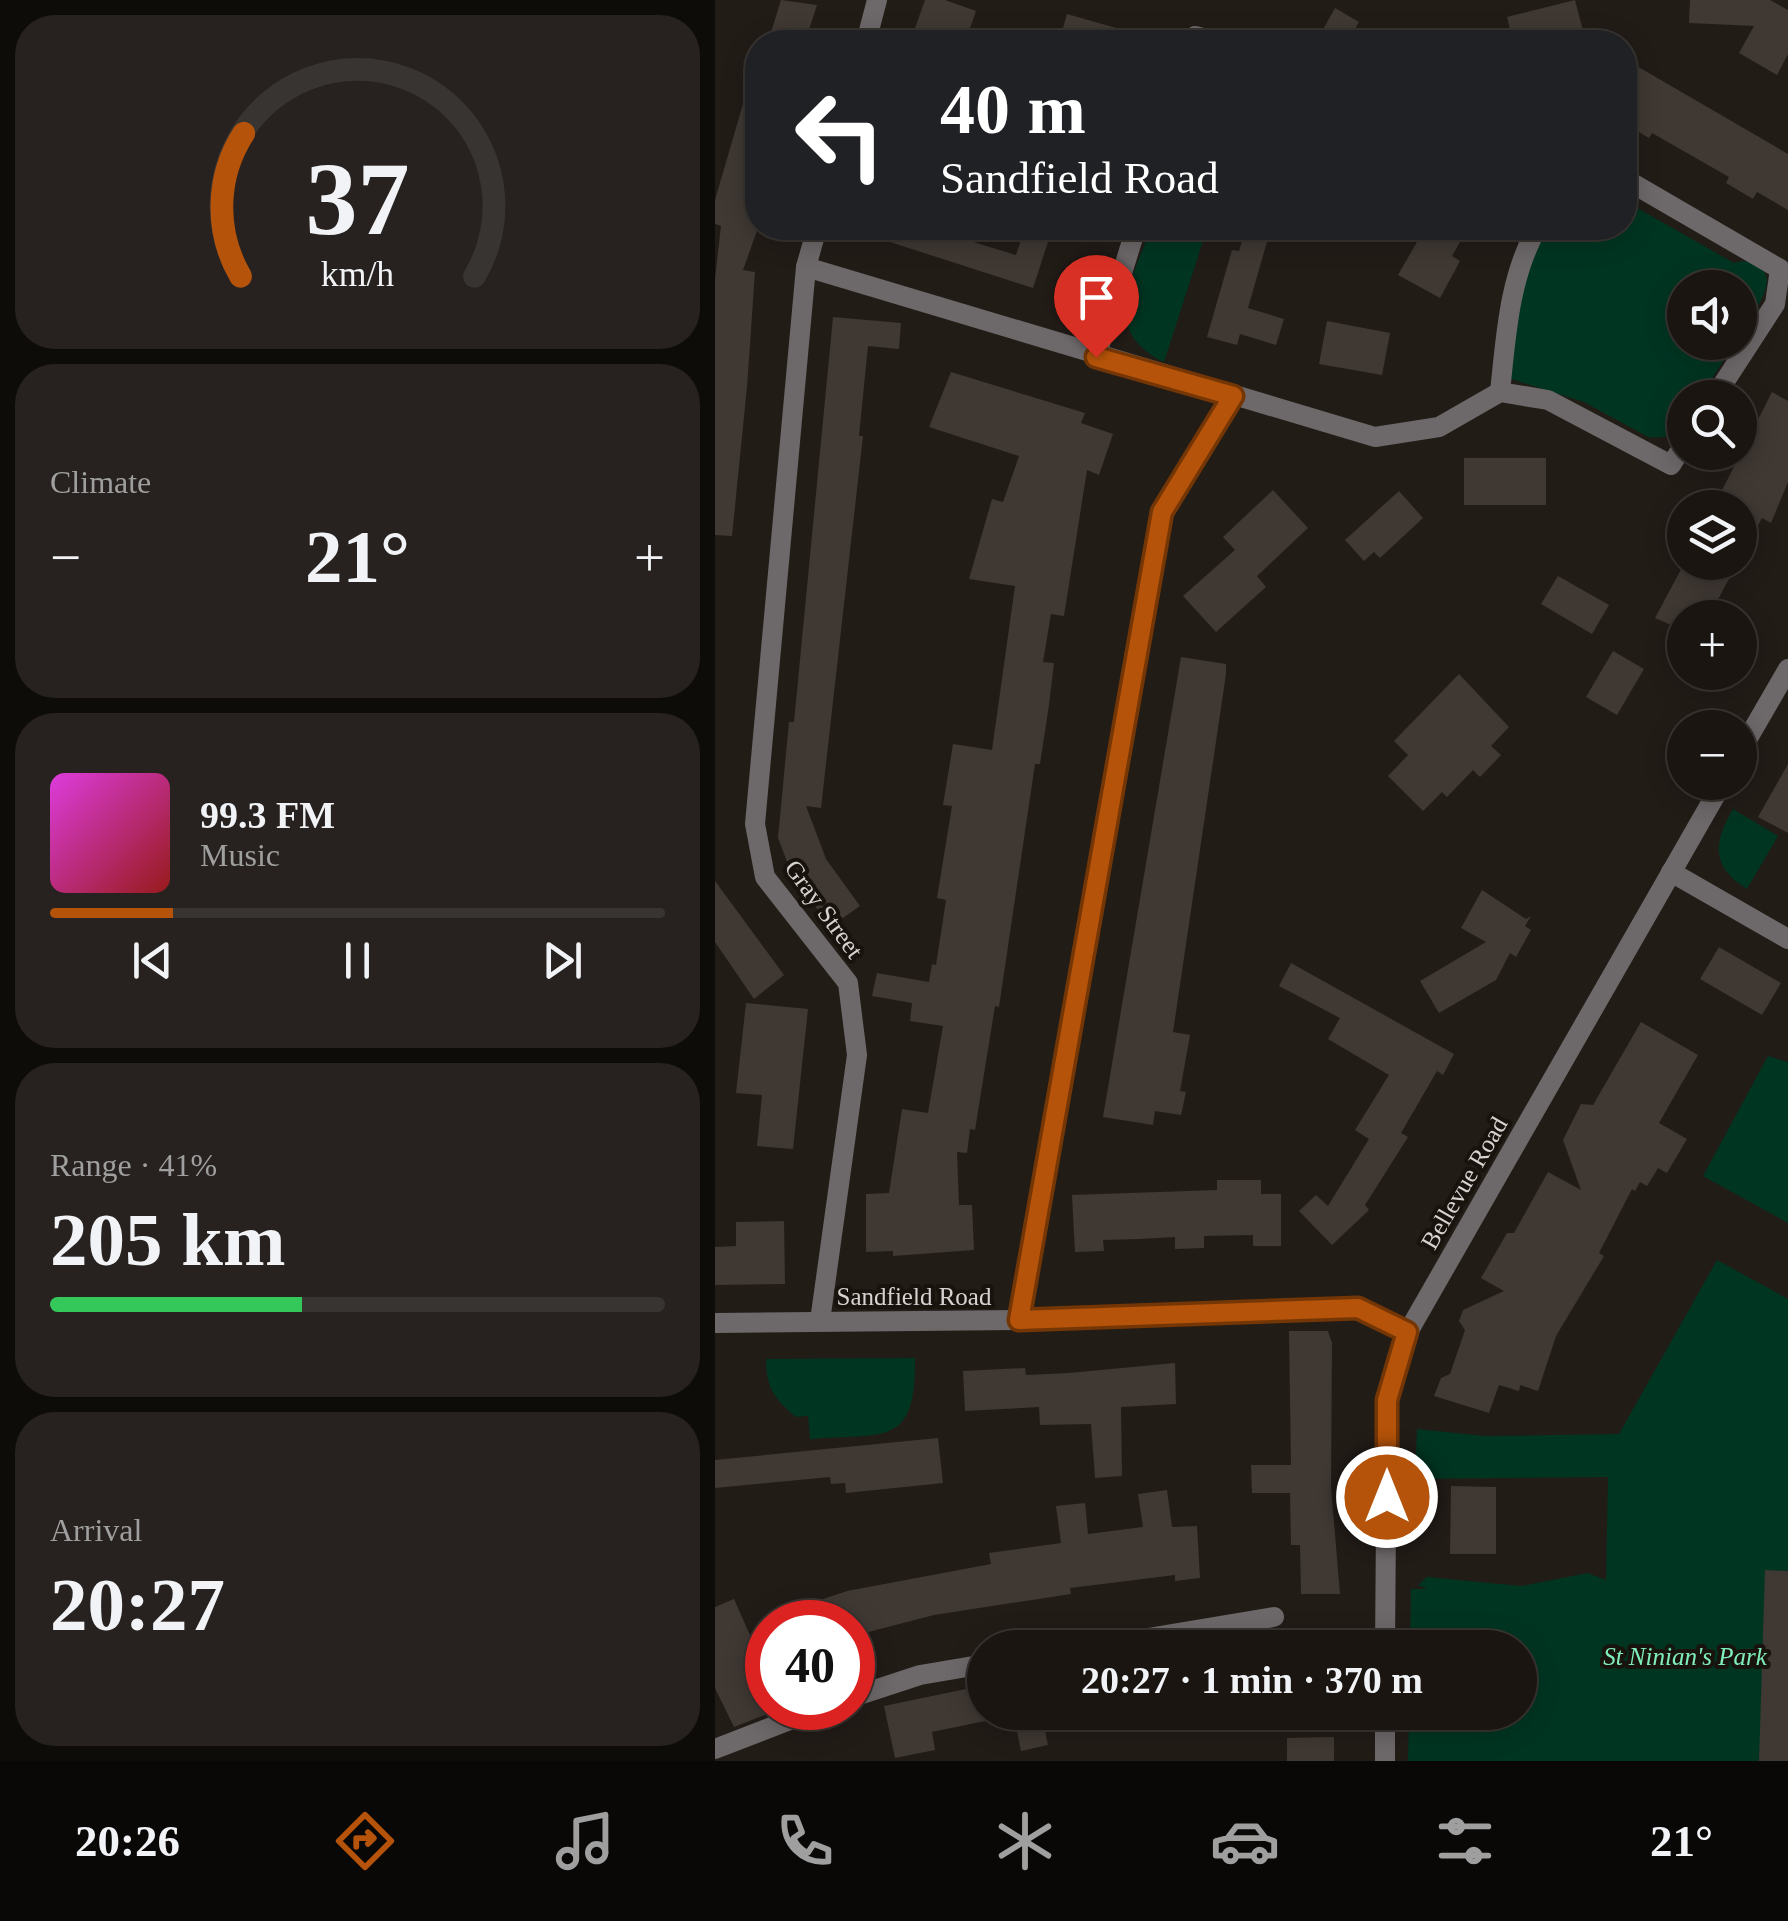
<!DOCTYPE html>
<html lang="en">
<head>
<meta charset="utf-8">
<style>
  body { margin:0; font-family:"Times New Roman",serif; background:#27221f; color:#f1f3f6; height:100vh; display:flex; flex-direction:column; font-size:38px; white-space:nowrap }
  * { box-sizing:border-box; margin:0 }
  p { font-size:32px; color:#9f9f9f }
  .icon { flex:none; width:55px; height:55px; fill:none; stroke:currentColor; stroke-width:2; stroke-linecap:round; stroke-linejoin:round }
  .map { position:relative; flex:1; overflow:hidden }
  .sheet { display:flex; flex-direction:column; gap:15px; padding:15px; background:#0e0c09; width:715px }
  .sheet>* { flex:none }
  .banner { position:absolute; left:30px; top:30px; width:892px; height:210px; border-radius:40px; box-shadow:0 5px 25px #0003,0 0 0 2px #383431; background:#202124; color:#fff; overflow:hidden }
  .fabs { position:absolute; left:952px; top:270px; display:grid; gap:20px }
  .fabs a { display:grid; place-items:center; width:90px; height:90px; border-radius:50%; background:#1a1511; box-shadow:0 5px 25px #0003,0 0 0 2px #383431; font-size:50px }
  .speed { position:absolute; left:30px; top:1600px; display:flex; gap:20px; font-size:50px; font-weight:700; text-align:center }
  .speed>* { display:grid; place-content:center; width:130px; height:130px; border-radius:50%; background:#1a1511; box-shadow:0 5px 25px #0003,0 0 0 2px #383431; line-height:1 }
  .speed .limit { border:15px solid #d22; background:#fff; color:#111 }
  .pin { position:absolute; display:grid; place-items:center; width:85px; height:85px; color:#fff; margin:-102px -42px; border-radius:50% 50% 50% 0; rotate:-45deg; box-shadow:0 0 10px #0007 }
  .pin .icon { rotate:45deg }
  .me { position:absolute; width:110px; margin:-55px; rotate:0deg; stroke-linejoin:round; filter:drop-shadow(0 0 8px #0008) }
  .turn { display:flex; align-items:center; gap:35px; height:210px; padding:0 30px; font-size:45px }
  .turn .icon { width:130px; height:130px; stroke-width:2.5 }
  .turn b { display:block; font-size:70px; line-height:85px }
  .big { font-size:75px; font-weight:600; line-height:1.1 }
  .sheet .tile { flex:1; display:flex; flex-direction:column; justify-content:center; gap:15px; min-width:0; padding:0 35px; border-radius:40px; background:#27221f }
  .sheet .dial { align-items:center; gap:0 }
  .dial svg { height:260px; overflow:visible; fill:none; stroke:#383431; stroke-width:7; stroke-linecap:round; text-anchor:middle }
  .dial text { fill:#f1f3f6; stroke:none }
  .song { display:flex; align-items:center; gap:30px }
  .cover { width:120px; height:120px; border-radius:15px; background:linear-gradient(135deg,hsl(300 70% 55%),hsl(0 70% 35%)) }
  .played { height:10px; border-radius:5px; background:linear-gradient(90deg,#b45309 20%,#383431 20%) }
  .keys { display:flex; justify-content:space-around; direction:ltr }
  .heat { display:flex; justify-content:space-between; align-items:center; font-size:55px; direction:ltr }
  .charge { height:15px; border-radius:8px; background:linear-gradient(90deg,#34c759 41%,#383431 0) }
  .trip { position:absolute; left:252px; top:1630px; width:570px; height:100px; border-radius:50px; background:#1a1511; box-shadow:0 5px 25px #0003,0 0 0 2px #383431; font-weight:600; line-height:100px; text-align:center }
  .tab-bar { display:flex; height:160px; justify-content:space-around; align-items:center; background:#0a0807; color:#9f9f9f }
  .tab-bar .icon { width:70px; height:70px }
  .tab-bar .active { color:#b45309 }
  .tab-bar b { font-size:45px; color:#f1f3f6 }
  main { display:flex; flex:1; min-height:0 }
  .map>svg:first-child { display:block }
</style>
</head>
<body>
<main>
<section class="sheet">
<div class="tile dial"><svg viewBox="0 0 100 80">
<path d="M14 69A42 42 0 1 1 86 69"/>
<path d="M14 69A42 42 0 0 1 15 25" stroke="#b45309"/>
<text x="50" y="56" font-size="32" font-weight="700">37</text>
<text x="50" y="72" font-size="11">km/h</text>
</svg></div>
<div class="tile"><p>Climate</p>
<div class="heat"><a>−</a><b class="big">21°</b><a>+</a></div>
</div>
<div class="tile">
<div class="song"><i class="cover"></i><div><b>99.3 FM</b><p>Music</p></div></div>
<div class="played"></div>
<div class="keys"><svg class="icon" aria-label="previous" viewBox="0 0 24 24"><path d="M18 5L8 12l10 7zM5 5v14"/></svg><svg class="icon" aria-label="pause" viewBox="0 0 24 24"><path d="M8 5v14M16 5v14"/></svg><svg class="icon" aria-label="next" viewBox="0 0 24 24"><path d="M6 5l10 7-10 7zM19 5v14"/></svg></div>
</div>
<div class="tile"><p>Range · 41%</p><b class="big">205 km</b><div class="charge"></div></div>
<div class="tile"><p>Arrival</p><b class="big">20:27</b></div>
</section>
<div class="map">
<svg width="1073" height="1761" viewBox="0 0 1073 1761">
  <rect width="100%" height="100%" fill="#221c17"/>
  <!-- green -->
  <g fill="#003522">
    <path d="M910,201L1019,263C1029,260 1035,261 1043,266C1067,281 1035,316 1025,333V288H970V342L1019,343L986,397L970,398C970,427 965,440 933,437L869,402L796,379C796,329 808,271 833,228H910Z"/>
    <path d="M436,228L489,238L449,362C384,330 417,281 436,228Z"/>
    <path d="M1018,809L1063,836L1032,889C996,867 998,843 1018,809Z"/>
    <path d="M1053,1056L1073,1062V1223L988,1176Z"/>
    <path d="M1002,1260L1073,1299V1761H693L694,1713L805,1712V1648L695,1647L696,1589H712L703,1585L712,1577L806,1586L873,1573L891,1580L893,1477L700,1479L702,1429L770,1436L904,1434Z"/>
    <path d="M200,1358C201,1448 170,1433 95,1439L93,1416L81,1417C59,1399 51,1387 51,1359Z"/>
  </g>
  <!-- building -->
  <g fill="#3f3833">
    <path d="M66,0L102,5L90,42H53Z"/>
    <path d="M210,0H230L261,11L250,42H220L198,34Z"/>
    <path d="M860,0L871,42H798L792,17Z"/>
    <path d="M975,0H1055L1073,10V54L1062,75L1024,53L1039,26L974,23Z"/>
    <path d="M620,8L644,22L632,42H601Z"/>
    <path d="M352,14L426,35L425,42H344Z"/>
    <path d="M920,65L1073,154V210L1042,192L1038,199L1011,183L1014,177L937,133L934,138L910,124V82Z"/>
    <path d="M37,73L42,74L43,228L28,270L40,272L32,387L17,536L0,535V279L6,226L0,224V200Z"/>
    <path d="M151,228H212L301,255L310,228L335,236L318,288L150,234Z"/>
    <path d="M531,228H556L533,308L569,319L561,345L525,334L522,345L492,337L517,250L524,251Z"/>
    <path d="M710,228H753L737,256L745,261L725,298L683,275Z"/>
    <path d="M118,317L186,323L184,349L153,346L144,436H148L106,808L91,806L111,859L145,906L115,927L76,872L63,838L74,722H79Z"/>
    <path d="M612,321L675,333L667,375L604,364Z"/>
    <path d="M236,372L370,413L366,423L398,434L384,475L372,470L349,616L336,614L328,662L339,663L334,705L325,764H320L284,1007L280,1006L260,1130L255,1129L252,1153L242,1152L244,1205H257L259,1250L178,1256V1251L151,1252V1194L174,1193L187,1109L213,1113L228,1026L195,1021L197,1003L157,996L162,973L214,982L217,964L221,965L231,900L222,898L237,806L228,805L238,744L277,750L300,586L254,579L277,499L288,502L304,456L214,427Z"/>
    <path d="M1057,392L1073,401V482L1056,523L1047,518L1025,559V508H998Z"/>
    <rect x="749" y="458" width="82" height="47"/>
    <path d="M558,490L593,528L542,576L551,587L501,632L468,596L520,550L508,537Z"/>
    <path d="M684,491L708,518L665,558L659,552L649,561L630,540Z"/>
    <path d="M970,562H1023L993,618H970V631L940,618Z"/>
    <path d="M843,576L894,605L877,634L826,604Z"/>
    <path d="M898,651L929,669L902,715L871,697Z"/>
    <path d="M466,657L511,664V674L458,1032L475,1035L465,1091L471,1092L466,1115L440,1111L438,1125L388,1117Z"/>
    <path d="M744,674L794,727L776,746L786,755L765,777L758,770L732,797L727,792L708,811L673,776L693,755L679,741Z"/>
    <path d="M1073,764V833L1043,817Z"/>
    <path d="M0,881L69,975L39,999L0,942Z"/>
    <path d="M767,890L811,919L816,916L810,926L816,930L801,957L795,953L781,980L724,1013L705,981L771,942L746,928Z"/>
    <path d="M1004,947L1066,983L1047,1015L985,979Z"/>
    <path d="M576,963L739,1054L728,1075L722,1071L686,1133L693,1137L650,1205L654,1210L617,1245L584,1211L601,1195L613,1206L654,1139L640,1130L674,1075L613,1039L625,1018L564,986Z"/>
    <path d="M31,1003L93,1009L78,1149L42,1146L47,1095L21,1093Z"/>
    <path d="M926,1022L983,1055L944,1123L972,1139L952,1173L943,1168L932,1186L925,1182L920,1191L917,1189L884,1253L889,1256L841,1336L823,1391L805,1385L804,1391L784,1385L774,1413L719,1396L726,1378L735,1374L750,1330L744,1321L748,1310L789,1291L766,1278L792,1233H799L833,1172L866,1190L848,1140L866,1104L878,1105Z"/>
    <path d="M502,1180H546V1194H566V1246H538V1235L489,1236V1248L460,1249V1237L424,1239L388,1240L389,1251L360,1252L357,1195L502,1190Z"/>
    <path d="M69,1221L70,1284L0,1285V1247L21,1246V1222Z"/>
    <path d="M574,1331H613L617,1343L616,1487L625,1594H586L585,1545H576L575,1493H537L536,1465H576Z"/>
    <path d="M460,1363L461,1404L406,1407L407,1476L380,1478L376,1424L325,1425L324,1407L250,1411L248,1371L310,1368L311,1375L354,1373Z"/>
    <path d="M223,1438L228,1483L131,1493L130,1483L116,1484L115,1477L0,1488V1460Z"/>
    <path d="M736,1486L781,1487V1554H735Z"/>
    <path d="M452,1490L457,1527L482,1526L485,1578L460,1581V1575L355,1588L356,1594L219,1615L138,1636V1622H53L52,1618L132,1591L276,1564L274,1553L346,1543L341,1506L370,1503L373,1534L428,1527L423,1494Z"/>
    <path d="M1050,1570L1073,1571V1761H1044Z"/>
    <path d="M19,1599L46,1660L52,1657V1714L19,1727L0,1688V1607Z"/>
    <path d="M270,1685V1721L217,1732L220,1750L180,1758L169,1706Z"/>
    <path d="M298,1712H326L333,1745L306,1751Z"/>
    <path d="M619,1737V1761H572V1738Z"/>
  </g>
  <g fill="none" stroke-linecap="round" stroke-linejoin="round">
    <!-- minor -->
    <g stroke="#6d6869" stroke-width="20">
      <path d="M151,42L162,0"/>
      <path d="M478,42L480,36L504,42"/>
      <path d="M910,179L1065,269L1060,304L999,398"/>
      <path d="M102,228L91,267L40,824L50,877L133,983L142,1055L105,1321"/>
      <path d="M91,267L660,437L724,427L785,392L833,400L956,465L970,443"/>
      <path d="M381,357L421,228"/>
      <path d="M785,392C791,336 794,278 822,228"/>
      <path d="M956,872L1073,939"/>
      <path d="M304,1320L447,512L518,396"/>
      <path d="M0,1323L304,1320L643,1308L693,1332"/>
      <path d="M373,1648L559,1617"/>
      <path d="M138,1697L205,1675L270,1664"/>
      <path d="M0,1749L106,1708"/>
    </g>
    <!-- tertiary -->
    <g stroke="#6d6869" stroke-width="20">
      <path d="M1025,752L1073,669"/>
      <path d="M670,1648L672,1400L693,1332L1008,782"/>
      <path d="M670,1761V1712"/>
    </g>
  </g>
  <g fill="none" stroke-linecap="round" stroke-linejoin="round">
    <defs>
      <path id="route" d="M381,357L518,396L447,512L304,1320L643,1308L692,1332L672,1400V1497"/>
    </defs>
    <!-- route casing -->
    <use href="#route" stroke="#753606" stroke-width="25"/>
    <!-- route -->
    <use href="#route" stroke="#b45309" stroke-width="18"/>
  </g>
  <g text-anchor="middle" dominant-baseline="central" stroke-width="8" stroke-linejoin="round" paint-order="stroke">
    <!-- street labels -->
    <g font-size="25" fill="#d7d3d0" stroke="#19130e">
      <text transform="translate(109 909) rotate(54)">Gray Street</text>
      <text transform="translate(749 1183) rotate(-60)">Bellevue Road</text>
      <text x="199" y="1296">Sandfield Road</text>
    </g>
    <!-- park labels -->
    <g font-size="25" font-style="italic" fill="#80eebb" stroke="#19130e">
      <text x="970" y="1656">St Ninian's Park</text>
    </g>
  </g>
</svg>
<div class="fabs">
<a><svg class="icon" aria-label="sound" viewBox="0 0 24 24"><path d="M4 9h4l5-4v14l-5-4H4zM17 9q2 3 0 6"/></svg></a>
<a><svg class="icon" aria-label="search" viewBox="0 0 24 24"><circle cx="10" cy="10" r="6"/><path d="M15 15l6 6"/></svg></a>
<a><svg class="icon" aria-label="layers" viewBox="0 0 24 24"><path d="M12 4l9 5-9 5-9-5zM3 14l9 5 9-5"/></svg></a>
<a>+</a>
<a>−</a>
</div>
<div class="speed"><div class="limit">40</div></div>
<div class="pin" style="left:381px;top:357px;background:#d93025"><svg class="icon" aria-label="arrive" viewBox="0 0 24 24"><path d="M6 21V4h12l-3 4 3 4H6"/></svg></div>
<svg class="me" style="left:672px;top:1497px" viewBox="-20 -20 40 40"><circle r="17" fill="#b45309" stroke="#fff" stroke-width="3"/><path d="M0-11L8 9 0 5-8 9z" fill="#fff"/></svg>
<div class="trip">20:27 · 1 min · 370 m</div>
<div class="banner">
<div class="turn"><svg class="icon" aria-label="left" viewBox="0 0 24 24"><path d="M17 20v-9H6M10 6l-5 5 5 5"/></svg><div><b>40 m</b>Sandfield Road</div></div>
</div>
</div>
</main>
<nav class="tab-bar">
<b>20:26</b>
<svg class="icon active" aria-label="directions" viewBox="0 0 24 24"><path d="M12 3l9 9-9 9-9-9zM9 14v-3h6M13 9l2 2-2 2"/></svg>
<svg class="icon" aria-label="music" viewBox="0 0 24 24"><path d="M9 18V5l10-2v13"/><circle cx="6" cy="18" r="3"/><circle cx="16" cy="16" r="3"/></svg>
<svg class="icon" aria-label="phone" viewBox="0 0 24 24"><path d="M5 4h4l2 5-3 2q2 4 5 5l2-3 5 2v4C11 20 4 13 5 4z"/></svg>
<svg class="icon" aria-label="climate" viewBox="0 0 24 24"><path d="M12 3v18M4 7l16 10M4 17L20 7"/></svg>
<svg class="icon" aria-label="car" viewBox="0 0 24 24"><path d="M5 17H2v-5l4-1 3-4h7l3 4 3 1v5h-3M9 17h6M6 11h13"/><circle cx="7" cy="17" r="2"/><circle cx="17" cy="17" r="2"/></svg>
<svg class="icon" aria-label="filters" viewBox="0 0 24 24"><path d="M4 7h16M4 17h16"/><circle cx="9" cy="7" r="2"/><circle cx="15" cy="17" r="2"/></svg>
<b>21°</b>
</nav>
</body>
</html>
